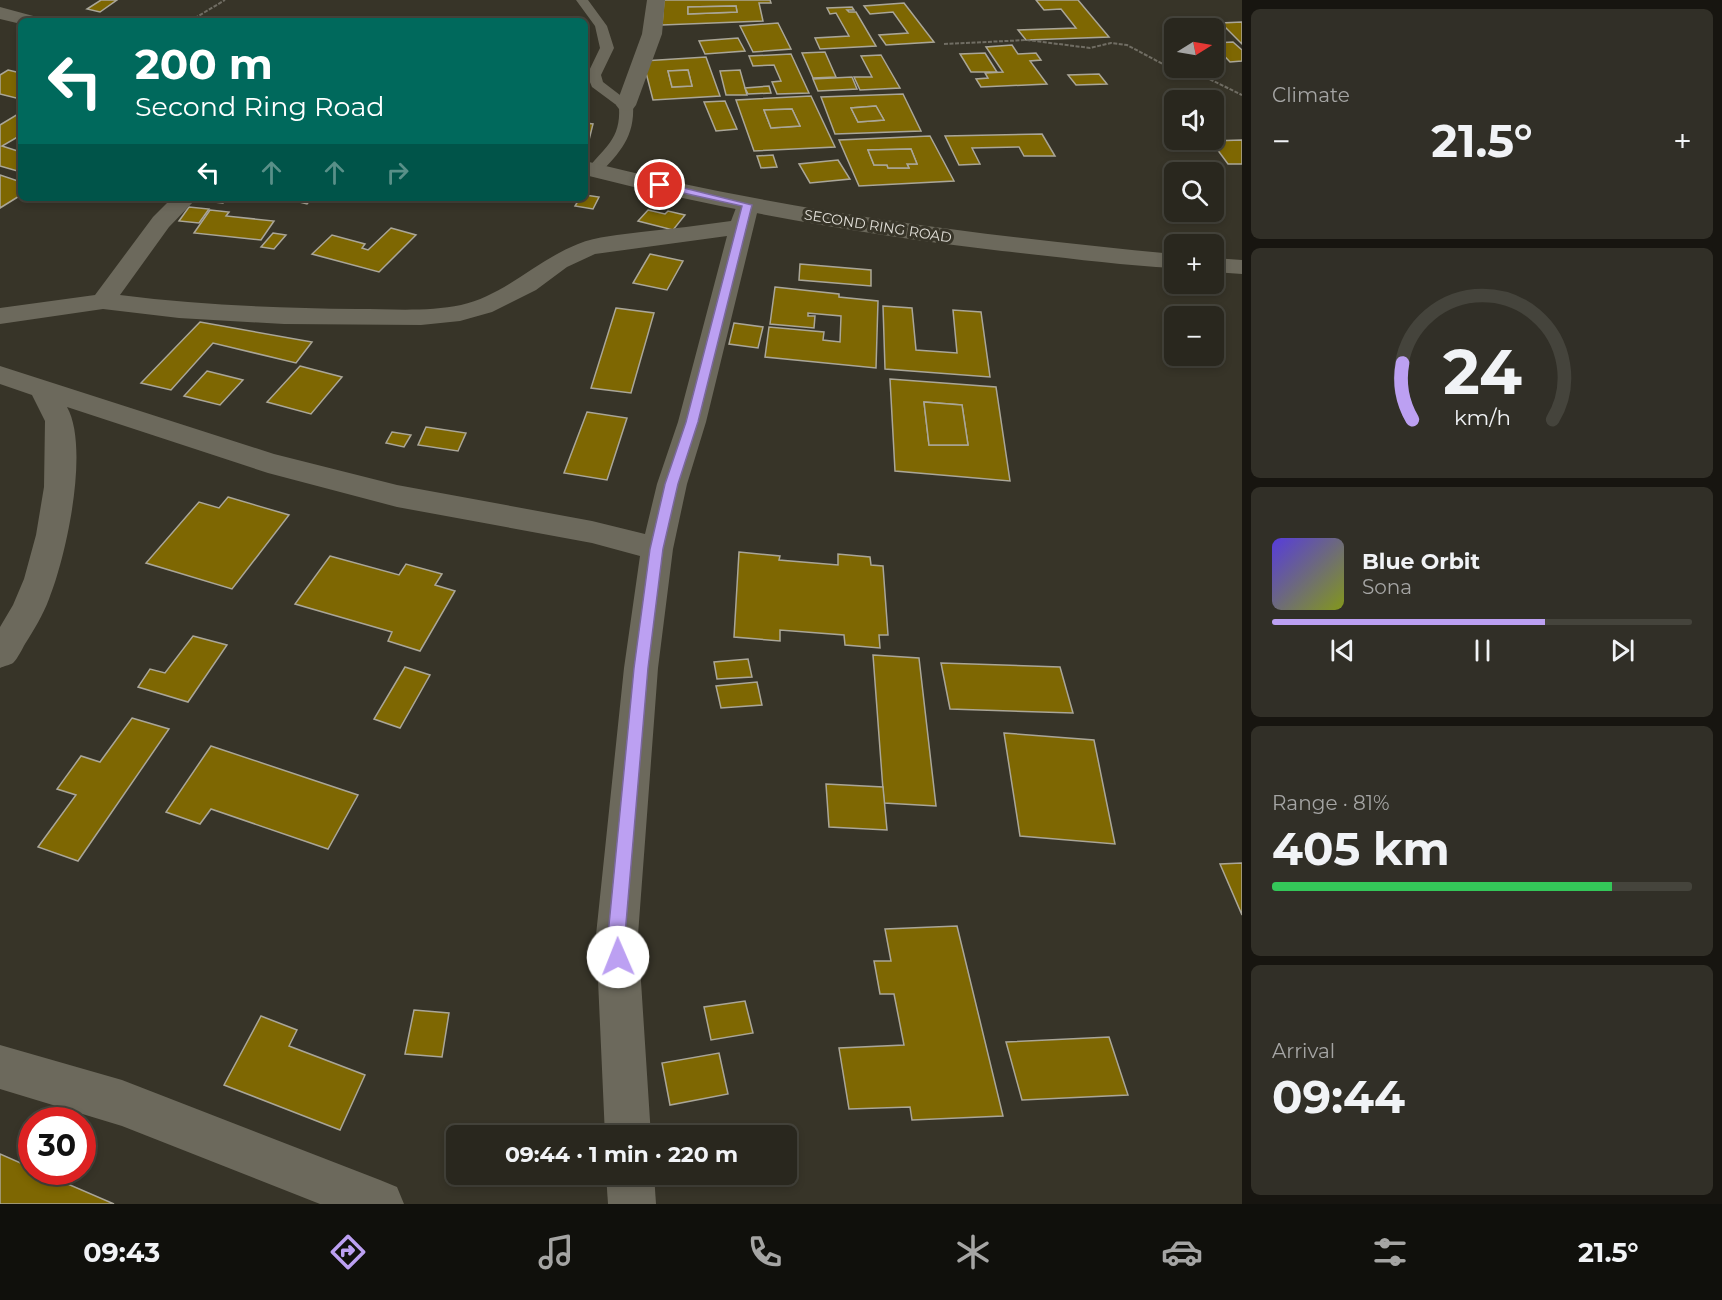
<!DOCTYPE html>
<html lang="en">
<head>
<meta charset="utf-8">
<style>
  body { margin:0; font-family:Montserrat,sans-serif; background:#312f27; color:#f1f3f6; height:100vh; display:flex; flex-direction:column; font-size:22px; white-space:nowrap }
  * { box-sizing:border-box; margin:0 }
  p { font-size:20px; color:#a5a5a4 }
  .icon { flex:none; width:33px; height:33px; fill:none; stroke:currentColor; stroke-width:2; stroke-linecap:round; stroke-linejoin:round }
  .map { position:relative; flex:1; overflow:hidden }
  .side { display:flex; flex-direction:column; gap:9px; padding:9px; background:#171510; width:480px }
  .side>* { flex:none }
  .top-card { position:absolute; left:18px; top:18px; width:570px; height:183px; border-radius:9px; box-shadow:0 3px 9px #0003,0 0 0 2px #45443c; background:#00695c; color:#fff; overflow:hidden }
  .needle { width:39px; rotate:79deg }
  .buttons { position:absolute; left:1164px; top:18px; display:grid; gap:12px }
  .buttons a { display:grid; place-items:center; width:60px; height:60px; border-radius:9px; background:#29271e; box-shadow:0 3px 9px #0003,0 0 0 2px #45443c; font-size:30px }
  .speed { position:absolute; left:18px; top:1107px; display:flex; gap:12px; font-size:30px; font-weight:700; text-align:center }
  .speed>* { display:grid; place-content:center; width:78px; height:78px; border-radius:50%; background:#29271e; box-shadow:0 3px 9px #0003,0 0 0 2px #45443c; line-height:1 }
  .speed .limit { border:9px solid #d22; background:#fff; color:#111 }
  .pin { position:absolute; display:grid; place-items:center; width:51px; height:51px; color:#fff; margin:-26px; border:3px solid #fff; border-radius:50%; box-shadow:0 2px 6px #0007 }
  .me { position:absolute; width:66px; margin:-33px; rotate:359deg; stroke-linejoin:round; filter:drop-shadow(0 0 4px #0008) }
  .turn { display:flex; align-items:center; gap:21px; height:126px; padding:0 18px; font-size:27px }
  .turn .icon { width:78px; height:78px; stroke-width:2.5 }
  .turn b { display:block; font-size:42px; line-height:51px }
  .lanes { display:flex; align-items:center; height:57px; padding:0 18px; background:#0003; justify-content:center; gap:30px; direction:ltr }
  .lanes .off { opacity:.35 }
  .big { font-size:45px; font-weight:700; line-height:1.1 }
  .side .widget { flex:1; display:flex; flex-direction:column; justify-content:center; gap:9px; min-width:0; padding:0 21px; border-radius:9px; background:#312f27 }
  .side .dial { align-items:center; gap:0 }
  .dial svg { height:156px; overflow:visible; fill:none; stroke:#45443c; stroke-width:7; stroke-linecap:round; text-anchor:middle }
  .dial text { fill:#f1f3f6; stroke:none }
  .song { display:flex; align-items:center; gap:18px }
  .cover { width:72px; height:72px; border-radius:9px; background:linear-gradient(135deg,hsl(250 70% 55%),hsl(70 70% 35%)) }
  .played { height:6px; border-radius:3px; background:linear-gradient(90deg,#bca0f2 65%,#45443c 65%) }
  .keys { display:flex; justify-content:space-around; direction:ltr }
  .heat { display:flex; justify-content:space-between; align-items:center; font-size:33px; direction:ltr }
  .charge { height:9px; border-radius:4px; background:linear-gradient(90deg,#34c759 81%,#45443c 0) }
  .trip { position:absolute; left:446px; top:1125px; width:351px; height:60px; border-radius:9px; background:#29271e; box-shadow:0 3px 9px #0003,0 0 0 2px #45443c; font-weight:700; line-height:60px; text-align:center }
  .tab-bar { display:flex; height:96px; justify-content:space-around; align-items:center; background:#10100c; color:#a5a5a4 }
  .tab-bar .icon { width:42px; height:42px }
  .tab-bar .active { color:#bca0f2 }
  .tab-bar b { font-size:27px; color:#f1f3f6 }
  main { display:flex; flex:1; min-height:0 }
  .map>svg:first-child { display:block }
</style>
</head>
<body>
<main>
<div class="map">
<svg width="1242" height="1204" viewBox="0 0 1242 1204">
  <rect width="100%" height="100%" fill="#373428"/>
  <!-- building -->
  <g fill="#7e6702" stroke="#aaa698" stroke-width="1.5" fill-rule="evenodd">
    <path d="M101,0H117L100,12L87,9Z"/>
    <path d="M664,0H770L771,3H759L763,21L662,25ZM736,6L737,12L688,14V7Z"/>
    <path d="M1036,0H1078L1109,37L1026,40L1018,30L1076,28L1061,9L1044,10Z"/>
    <path d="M904,3L934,42L886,45L879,35L908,33L893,12L870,14L864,6Z"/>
    <path d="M736,6L737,12L688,14V7Z"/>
    <path d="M852,7L854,10H847L849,12H856L876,46L820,49L815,38L849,36L836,13L830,14L827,8Z"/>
    <path d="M1242,22V44L1221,23Z"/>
    <path d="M778,23L791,49L753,52L740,26Z"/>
    <path d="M738,38L745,51L705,54L699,41Z"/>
    <path d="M1233,42L1242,50V61L1230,62L1214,45V43Z"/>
    <path d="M1012,45L1018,54L1036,53L1041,60L1030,61L1047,84L981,87L976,79L988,78L985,73L1003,72L986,47Z"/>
    <path d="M825,52L836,77L813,78L802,53Z"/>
    <path d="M985,53L997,72H971L960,54Z"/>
    <path d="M791,54L809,93L777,94L772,82L781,81L774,65L753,66L749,56Z"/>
    <path d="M881,55L900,88L860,90L854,77H872L861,56Z"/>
    <path d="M706,57L720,96L653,100L643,61ZM688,70L692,86L672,87L668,71Z"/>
    <path d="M8,70L21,73V95L16,98L0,94V75Z"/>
    <path d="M688,70L692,86L672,87L668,71Z"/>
    <path d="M740,70L747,95H726L720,71Z"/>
    <path d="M1099,74L1107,84L1076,85L1068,75Z"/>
    <path d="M852,77L857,89L818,91L813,79Z"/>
    <path d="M769,86L771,93L748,94L745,88Z"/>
    <path d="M903,94L921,131L835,134L821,97ZM876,106L884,120L858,122L851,108Z"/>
    <path d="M811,96L835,147L754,151L736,100ZM792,109L800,126L771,128L764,110Z"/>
    <path d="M725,101L737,129L716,131L704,102Z"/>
    <path d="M876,106L884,120L858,122L851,108Z"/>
    <path d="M792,109L800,126L771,128L764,110Z"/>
    <path d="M18,114L21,115V135L2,146L21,152V172L0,166V125Z"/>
    <path d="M585,123L593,124L589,140H585Z"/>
    <path d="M1042,134L1055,156H1024L1019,147L972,148L980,164L959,165L945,136Z"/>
    <path d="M930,136L954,181L859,186L839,140ZM911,149L917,164H907L909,168H888L887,165H874L868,150Z"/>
    <path d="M1242,140V164H1228L1211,141Z"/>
    <path d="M911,149L917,164H907L909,168H888L887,165H874L868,150Z"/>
    <path d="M773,155L777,167L761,168L757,156Z"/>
    <path d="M838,160L850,179L810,183L799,164Z"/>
    <path d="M0,175L21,182V195L0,208Z"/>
    <path d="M585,195L599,197L593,209L575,206L580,198H585Z"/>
    <path d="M205,198H227L223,203L203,201Z"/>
    <path d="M283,198H312L307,204Z"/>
    <path d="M189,207L209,209L199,223L179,221Z"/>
    <path d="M210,210L229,212L226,216L274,221L261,240L194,233Z"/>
    <path d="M648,210L665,214L668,211L685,215L673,230L638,221Z"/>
    <path d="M391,228L416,235L379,272L312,254L332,235L365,244L362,248L368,250Z"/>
    <path d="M273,233L286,235L274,249L261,247Z"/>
    <path d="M650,254L683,261L667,290L633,283Z"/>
    <path d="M800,264L871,270V286L799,280Z"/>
    <path d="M775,287L839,294V297L878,301L876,368L765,357L769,327L824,332L823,340L840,342L841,316L808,313V316H815L814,328L770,324Z"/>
    <path d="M883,306L912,308L916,350L957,353L953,310L981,312L990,377L885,369Z"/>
    <path d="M616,308L654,313L631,393L591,388Z"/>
    <path d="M200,322L312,342L296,363L213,343L171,390L141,383Z"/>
    <path d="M734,323L763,327L758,348L729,344Z"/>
    <path d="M300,366L342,377L311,414L267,402Z"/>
    <path d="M207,371L243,380L220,405L184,396Z"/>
    <path d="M890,379L996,387L1010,481L895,471ZM924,402L962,405L968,445H929Z"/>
    <path d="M924,402L962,405L968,445H929Z"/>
    <path d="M587,412L627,418L607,480L564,473Z"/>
    <path d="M426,427L466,433L458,451L418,445Z"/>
    <path d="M392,432L411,435L404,447L386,443Z"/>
    <path d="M228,497L289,515L232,589L146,563L199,502L219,508Z"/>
    <path d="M739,552L780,556L779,560L838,565V554L870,557L871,565L883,566L888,635H879L880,648L845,645L844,635L780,630V641L734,637Z"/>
    <path d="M330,556L399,575L406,564L442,574L435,585L455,591L420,651L388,641L392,632L295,604Z"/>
    <path d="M193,636L227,645L188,702L138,687L150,669L165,673Z"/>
    <path d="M873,655L919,658L936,806L884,803Z"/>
    <path d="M748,659L752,677L717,679L714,662Z"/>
    <path d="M941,663L1060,667L1073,713L950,709Z"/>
    <path d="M405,667L430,675L400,728L374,719Z"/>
    <path d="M757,682L762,705L721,708L716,686Z"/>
    <path d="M132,718L169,729L78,861L38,847L76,795L57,789L81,756L100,762Z"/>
    <path d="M1004,733L1094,740L1115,844L1020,836Z"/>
    <path d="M211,746L358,795L328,849L211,809L200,824L166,812Z"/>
    <path d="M826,784L883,787L887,830L829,827Z"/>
    <path d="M1242,863V915L1220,864Z"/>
    <path d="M957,926L1003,1116L912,1120L910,1107L849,1109L839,1048L904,1045L894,994H880L874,961H891L885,929Z"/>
    <path d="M745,1001L753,1033L711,1040L704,1007Z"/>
    <path d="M414,1010L449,1013L442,1057L405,1054Z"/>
    <path d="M261,1016L297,1030L289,1046L365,1075L340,1130L224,1085Z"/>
    <path d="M1109,1037L1128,1095L1022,1100L1006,1042Z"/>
    <path d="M719,1053L728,1094L670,1105L662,1063Z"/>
    <path d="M0,1154L32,1168V1172H40L114,1204H0Z"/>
  </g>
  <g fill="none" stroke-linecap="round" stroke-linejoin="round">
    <!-- path -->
    <g stroke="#706d63" stroke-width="2" stroke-dasharray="4 1.5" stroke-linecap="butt">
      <path d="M190,21L225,0"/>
      <path d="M944,44L1027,40L1090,48L1111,43L1127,45L1176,71L1199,74L1242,95"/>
    </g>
    <!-- service -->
    <path fill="#6c695c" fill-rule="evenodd" d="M576,0H588L607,26L614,48L601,75L603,82L633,105C635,136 620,153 599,174L594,176L586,171C604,147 621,140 619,107L592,87L587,75L600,48L595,26Z"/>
    <!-- minor -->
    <g fill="#6c695c" fill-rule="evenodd">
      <path d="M647,0H665L662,34L636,105L633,109L626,111L619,109L616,105L642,34Z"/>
      <path d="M172,198H197L169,227L120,295C199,305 277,308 357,309C391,309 428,312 461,305C505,295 537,260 578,244C597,236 620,235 641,232C671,229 701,225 731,221L739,200L747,198L755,200L759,205L706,422L687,484L673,549L658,668L638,935L651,1136H605L596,935L624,668L640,556L592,543L397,507L268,473L67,407C90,448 66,557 49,599C43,615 34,630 25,644C22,649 18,658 13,663C10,665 4,666 0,668V627L13,605L24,579L36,535L44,487L45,421L32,395L0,384V366L274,454L397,485L592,521L645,534L657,484L678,422L727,236L595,254L567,267L536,290L492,312L460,321L421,325L284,324L179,318L103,309L0,324V308L95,295L153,217Z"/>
      <path d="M0,1045L122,1080L380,1180L397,1187L404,1204H320L122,1126L0,1089Z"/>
      <path d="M606,1174H654L656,1204H608Z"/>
    </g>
    <!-- tertiary -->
    <g fill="#6c695c" fill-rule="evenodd">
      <path d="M0,7L37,17L39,21H21V24L0,19Z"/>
      <path d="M585,161C779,210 975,235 1174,254V268C1117,265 1059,257 1002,251C861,234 723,210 585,175Z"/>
      <path d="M1214,258L1242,260V274L1214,272Z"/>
    </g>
  </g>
  <!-- route -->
  <path fill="#bca0f2" stroke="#7a689d" stroke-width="1.5" d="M660,182L752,205L698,422L678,484L663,549L648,668L625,935L627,957L624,963L618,965L612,963L608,935L634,668L650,549L665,484L686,422L742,206L656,187L655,185Z"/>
  <g text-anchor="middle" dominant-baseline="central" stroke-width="6" stroke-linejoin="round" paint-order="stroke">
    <!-- far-street labels -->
    <g font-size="14" fill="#e0ded7" stroke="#373428">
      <text transform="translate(878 226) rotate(9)">SECOND RING ROAD</text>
    </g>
  </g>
</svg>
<div class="buttons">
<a><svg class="needle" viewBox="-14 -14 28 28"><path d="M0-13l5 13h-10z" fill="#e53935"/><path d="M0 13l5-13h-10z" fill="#a5a5a4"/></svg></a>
<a><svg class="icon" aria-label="sound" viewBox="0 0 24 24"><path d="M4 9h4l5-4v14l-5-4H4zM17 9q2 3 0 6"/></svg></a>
<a><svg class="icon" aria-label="search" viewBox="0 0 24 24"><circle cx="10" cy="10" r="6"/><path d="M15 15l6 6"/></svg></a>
<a>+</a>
<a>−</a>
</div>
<div class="speed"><div class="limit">30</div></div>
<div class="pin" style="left:660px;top:185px;background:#d93025"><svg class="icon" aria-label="arrive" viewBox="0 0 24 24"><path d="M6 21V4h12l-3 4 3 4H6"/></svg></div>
<svg class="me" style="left:618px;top:957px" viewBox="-20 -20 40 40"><circle r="19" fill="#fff"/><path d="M0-13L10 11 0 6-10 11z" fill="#bca0f2"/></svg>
<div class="trip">09:44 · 1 min · 220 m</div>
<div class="top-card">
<div class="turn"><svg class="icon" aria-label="left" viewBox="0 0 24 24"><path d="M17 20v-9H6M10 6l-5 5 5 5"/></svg><div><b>200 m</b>Second Ring Road</div></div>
<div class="lanes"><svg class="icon" aria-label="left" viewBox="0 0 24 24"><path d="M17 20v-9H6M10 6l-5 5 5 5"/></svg><svg class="icon off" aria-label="ahead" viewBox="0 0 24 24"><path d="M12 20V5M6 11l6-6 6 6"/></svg><svg class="icon off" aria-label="ahead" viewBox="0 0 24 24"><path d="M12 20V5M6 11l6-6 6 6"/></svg><svg class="icon off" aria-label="right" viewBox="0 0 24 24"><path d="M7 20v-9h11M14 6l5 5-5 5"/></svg></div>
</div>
</div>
<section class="side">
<div class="widget"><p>Climate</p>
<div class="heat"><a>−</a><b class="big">21.5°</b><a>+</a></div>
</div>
<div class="widget dial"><svg viewBox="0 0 100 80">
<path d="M14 69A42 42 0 1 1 86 69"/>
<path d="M14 69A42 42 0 0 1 9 40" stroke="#bca0f2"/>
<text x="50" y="56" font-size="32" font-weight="700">24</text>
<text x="50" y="72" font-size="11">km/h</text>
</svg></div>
<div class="widget">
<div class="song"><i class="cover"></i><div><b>Blue Orbit</b><p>Sona</p></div></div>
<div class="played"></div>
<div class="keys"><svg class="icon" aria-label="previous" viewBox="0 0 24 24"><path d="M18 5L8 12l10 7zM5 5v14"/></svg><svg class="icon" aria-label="pause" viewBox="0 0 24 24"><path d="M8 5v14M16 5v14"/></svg><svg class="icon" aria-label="next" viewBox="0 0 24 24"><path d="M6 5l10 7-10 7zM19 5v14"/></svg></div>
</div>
<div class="widget"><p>Range · 81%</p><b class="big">405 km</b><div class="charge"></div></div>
<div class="widget"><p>Arrival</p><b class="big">09:44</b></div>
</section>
</main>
<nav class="tab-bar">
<b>09:43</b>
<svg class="icon active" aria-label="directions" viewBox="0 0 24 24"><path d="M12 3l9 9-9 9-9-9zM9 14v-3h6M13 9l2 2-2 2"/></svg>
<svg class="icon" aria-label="music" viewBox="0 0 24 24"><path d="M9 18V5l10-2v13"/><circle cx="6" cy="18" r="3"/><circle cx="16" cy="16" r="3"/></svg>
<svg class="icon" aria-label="phone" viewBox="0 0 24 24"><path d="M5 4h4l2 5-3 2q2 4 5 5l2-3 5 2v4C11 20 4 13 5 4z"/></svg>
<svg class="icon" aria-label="climate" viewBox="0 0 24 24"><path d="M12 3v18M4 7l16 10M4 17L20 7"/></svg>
<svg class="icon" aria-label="car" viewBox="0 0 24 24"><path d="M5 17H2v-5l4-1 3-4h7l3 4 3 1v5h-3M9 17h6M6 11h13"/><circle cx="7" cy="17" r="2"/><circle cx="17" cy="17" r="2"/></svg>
<svg class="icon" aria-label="filters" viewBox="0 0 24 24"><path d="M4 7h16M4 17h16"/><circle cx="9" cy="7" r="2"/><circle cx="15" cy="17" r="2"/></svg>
<b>21.5°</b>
</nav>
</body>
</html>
